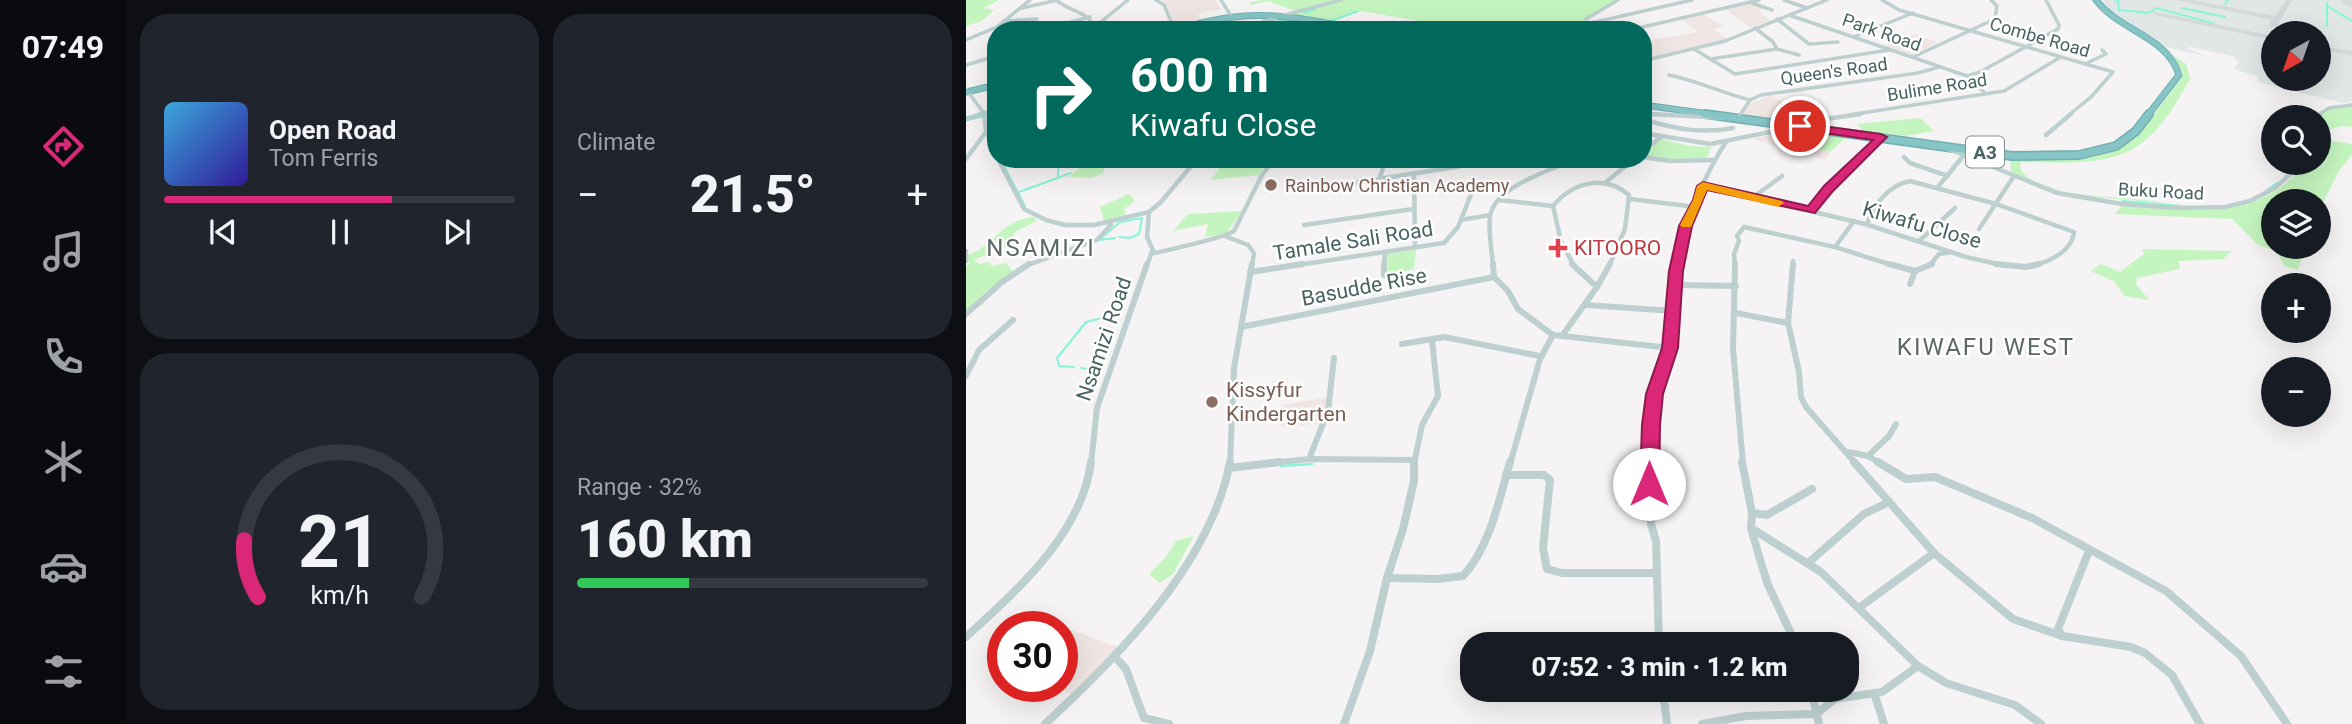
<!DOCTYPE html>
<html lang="en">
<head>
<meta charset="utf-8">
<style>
  body { margin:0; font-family:Roboto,sans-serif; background:#20242c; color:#f1f3f6; height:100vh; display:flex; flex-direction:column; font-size:26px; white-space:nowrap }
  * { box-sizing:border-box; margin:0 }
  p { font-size:23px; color:#9ea1a6 }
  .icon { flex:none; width:38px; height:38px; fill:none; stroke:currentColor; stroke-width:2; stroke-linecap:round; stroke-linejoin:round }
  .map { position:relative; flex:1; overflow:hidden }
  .panel { display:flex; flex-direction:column; gap:14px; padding:14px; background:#0d0f14; width:840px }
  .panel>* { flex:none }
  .hud { position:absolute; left:21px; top:21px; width:665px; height:147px; border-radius:28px; box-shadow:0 7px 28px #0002; background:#00695c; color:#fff; overflow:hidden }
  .needle { width:46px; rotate:220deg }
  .fabs { position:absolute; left:1295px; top:21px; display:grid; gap:14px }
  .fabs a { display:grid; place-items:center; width:70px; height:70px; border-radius:50%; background:#171b24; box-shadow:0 7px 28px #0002; font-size:35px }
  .speed { position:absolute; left:21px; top:611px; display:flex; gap:14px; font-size:35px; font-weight:700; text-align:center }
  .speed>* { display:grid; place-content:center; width:91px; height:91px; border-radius:50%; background:#171b24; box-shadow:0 7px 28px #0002; line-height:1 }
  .speed .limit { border:10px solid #d22; background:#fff; color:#111 }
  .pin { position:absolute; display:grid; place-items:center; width:60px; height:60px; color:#fff; margin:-30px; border:4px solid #fff; border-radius:50%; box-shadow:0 2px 7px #0007 }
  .me { position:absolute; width:77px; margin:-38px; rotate:0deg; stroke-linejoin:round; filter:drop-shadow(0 0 5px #0008) }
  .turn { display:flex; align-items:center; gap:24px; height:147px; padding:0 28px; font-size:32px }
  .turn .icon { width:91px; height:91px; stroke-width:2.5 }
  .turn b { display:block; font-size:49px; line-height:60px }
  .big { font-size:52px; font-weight:800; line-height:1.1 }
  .panel .tile { flex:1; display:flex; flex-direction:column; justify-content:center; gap:10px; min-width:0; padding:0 24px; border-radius:28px; background:#20242c }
  .panel .dial { align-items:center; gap:0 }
  .dial svg { height:182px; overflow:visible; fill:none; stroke:#363941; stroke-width:7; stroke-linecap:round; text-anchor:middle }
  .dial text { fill:#f1f3f6; stroke:none }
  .song { display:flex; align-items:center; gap:21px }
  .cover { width:84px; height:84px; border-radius:10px; background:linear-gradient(135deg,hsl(200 70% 55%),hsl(250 70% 35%)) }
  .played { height:7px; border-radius:4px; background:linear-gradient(90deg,#db2777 65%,#363941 65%) }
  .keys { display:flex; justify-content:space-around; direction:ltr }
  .heat { display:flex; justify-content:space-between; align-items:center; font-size:38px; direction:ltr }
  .charge { height:10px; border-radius:5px; background:linear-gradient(90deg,#34c759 32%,#363941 0) }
  .panel .tiles { flex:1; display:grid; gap:14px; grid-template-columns:repeat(2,1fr) }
  .trip { position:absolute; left:494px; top:632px; width:399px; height:70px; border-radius:28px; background:#171b24; box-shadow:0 7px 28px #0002; font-weight:800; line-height:70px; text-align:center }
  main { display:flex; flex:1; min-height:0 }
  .tabs { display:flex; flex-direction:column; width:126px; justify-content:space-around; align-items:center; background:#090b0e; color:#9ea1a6 }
  .tabs .icon { width:49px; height:49px }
  .tabs .active { color:#db2777 }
  .tabs b { font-size:32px; color:#f1f3f6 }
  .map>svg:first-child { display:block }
</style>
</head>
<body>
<main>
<nav class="tabs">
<b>07:49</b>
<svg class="icon active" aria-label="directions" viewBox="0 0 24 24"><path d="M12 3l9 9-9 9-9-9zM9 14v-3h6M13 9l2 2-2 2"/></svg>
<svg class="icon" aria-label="music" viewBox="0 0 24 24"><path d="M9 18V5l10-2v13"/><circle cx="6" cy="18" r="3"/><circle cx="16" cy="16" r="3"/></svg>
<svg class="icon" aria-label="phone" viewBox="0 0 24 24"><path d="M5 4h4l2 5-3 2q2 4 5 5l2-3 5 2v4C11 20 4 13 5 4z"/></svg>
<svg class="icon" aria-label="climate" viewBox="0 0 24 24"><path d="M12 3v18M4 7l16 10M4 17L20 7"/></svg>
<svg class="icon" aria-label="car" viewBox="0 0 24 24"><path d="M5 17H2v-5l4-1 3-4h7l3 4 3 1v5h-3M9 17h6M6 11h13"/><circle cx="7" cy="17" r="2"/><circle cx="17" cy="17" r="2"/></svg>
<svg class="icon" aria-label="filters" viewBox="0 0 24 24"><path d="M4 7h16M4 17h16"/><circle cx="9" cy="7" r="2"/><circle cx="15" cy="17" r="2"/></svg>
</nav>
<section class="panel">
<div class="tiles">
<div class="tile">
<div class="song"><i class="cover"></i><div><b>Open Road</b><p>Tom Ferris</p></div></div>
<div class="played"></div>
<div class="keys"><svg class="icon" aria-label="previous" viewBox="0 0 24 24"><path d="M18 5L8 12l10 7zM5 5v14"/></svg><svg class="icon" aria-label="pause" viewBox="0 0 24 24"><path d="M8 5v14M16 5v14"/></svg><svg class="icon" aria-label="next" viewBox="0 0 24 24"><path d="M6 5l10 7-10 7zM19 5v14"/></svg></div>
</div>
<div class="tile"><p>Climate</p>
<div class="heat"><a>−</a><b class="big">21.5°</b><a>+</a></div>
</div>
<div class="tile dial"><svg viewBox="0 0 100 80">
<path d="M14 69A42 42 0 1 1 86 69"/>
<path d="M14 69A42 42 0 0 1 8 44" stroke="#db2777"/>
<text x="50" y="56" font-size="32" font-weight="700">21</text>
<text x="50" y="72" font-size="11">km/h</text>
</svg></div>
<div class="tile"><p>Range · 32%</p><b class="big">160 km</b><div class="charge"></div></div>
</div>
</section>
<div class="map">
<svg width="1386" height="724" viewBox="0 0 1386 724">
  <rect width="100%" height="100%" fill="#f5f3f4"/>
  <!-- commercial -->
  <g fill="#efe6e3">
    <path d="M195,0H250L255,9L232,14L236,21L209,26L202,7Z"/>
    <path d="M783,3L799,8L792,11L804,20L785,28L759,9Z"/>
    <path d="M736,14L758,26L747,29L762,39L677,59V37L685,40L732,32L714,18Z"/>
    <path d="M949,34L973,43L945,55L919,46Z"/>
    <path d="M805,95L827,108L836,106L850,119L842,123L776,114L783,104Z"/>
    <path d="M827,129H844L830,143L864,152L860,160L787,139Z"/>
    <path d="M363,397L356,423L315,427L316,405Z"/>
    <path d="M98,627L152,647L105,695L89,686H96Z"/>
  </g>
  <!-- airport -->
  <path fill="#e1e7e7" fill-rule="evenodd" d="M1137,0H1386V101L1377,103L1291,82L1293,77L1268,69L1273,62L1266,56L1224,47L1221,49L1241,56L1200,47L1145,13ZM1307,33H1353V79H1307Z"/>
  <!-- green -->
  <g fill="#c5f5bf">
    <path d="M0,0H33L17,8L28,10L16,21L0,26Z"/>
    <path d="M294,0H652L618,23L591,30H443L459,22L395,11L361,23L324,16L330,11L302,1L285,5L283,3Z"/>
    <path d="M314,19L380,30H281Z"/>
    <path d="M1208,56L1220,64L1224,79C1210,104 1193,134 1167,149C1138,166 1087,163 1055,162L1054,168C1070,201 1166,195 1198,203L1108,195L1050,175L1045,171L1044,157H1115L1160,142L1179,126L1215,79L1217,73Z"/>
    <path d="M1374,107H1386V127C1375,125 1361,127 1357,139L1386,144V155L1374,169L1353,210V201H1307V247H1342L1338,249L1332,270L1319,266L1309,250L1293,246L1266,219L1149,214L1157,204C1225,209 1291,225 1339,163H1353V117L1361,109Z"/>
    <path d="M954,118L968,131L939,136L896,130L891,124Z"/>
    <path d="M847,129L884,134L864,152L832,143Z"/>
    <path d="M695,139L723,146L745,147L741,158L699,159L677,155Z"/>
    <path d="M97,159H135L139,172L126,178L103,177L121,161L100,164Z"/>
    <path d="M260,159H302L293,175L245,180Z"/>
    <path d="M163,194L169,201L158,209L160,216L145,221L138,220L134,207Z"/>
    <path d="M276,211L260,234L239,237L242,224L207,231L222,214Z"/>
    <path d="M67,217L70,219L69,222L49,232L44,243L39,248L7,260L14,264L22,262L26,266L40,263L47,271L15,296L18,304L0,312V267L4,262H0L1,255C31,245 30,223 67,217Z"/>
    <path d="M1175,249L1266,251L1257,259L1212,261L1214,269L1171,278L1170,284L1183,300L1158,296L1149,282L1125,271L1135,264L1154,272L1179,253Z"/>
    <path d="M450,250L448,269L422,275L421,254Z"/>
    <path d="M228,536L207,574L194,583L183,574L200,557L210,541Z"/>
  </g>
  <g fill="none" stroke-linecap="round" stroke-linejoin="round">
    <!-- stream-far1 -->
    <g stroke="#88f5d6" stroke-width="2">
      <path d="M1149,0H1152L1153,10L1183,13L1190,8L1247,23"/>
      <path d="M1361,3V26"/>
      <path d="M1259,4L1262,0"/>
      <path d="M1361,6L1386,21"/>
      <path d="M1216,8L1259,17"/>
      <path d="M392,11L365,21L402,28"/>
      <path d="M339,13L350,9"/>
      <path d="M322,20L365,27"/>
      <path d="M304,22L319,21"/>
      <path d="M367,28L380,30"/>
      <path d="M29,139L30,144"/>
      <path d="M37,164L59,206"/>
      <path d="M92,176L93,159"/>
      <path d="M1301,190L1311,183"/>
      <path d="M53,192L105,173"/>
      <path d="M1157,201L1215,206"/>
      <path d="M149,238L133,240L154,222L176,218L173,234L164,238L153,237"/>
      <path d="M108,367L93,366L91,358L120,322L140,317"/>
      <path d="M115,368L129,370"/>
    </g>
    <!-- stream -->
    <path stroke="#88f5d6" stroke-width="2.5" d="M315,466L346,464"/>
    <!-- taxiway -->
    <g fill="#d4d8d9" fill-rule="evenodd">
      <path d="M1210,0H1225L1309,16L1320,0H1326L1310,27H1307L1303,25L1306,20Z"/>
      <path d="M1186,11L1307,36V40L1189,15Z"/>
      <path d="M1353,46L1386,51V55L1353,50Z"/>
    </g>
    <!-- runway -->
    <path fill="#d4d8d9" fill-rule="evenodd" d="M1374,0H1386V7L1377,4Z"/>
    <defs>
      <g id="highway-far1">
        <path d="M1130,0C1153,31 1201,36 1213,75L1182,115"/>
        <path d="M211,30C286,5 324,17 399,30"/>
        <path d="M0,92L30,85"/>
        <path d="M677,105L751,115"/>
      </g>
      <path id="highway" d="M739,114L1046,156L1113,155L1150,146L1170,131L1183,114"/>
    </defs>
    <!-- highway-far1 casing -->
    <use href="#highway-far1" stroke="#71b0b1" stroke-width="7"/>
    <!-- highway casing -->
    <use href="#highway" stroke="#71b0b1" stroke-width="10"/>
    <!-- minor-far3 -->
    <g stroke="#bdd0cf" stroke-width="3.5">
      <path d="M90,0C104,12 118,10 128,25"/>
      <path d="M190,0L198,5L209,30"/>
      <path d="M255,0L265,16"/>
      <path d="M818,0L841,8"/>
      <path d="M916,0L933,10L1147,72L1125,97L1103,115"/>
      <path d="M786,3L806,10"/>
      <path d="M56,8L92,0"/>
      <path d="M823,15L1001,76L1014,72L1092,29L1093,25L1080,0"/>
      <path d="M315,16L375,0"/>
      <path d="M620,19L652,0"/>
      <path d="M811,19L843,44L872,42"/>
      <path d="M38,21L71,19"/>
      <path d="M131,25L162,0"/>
      <path d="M74,30L124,17"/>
      <path d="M117,30L124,28"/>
      <path d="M594,30L726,0"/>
      <path d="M664,30L793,0"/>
      <path d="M887,37L947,13"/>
      <path d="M0,40L31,27L64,0"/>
      <path d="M1106,46L1116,49L1104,47Z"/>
      <path d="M728,49L769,74L923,50"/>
      <path d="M811,49L833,55"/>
      <path d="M947,57L1029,19L1031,6L1025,0"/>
      <path d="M744,59L811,49L807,42L789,28"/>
      <path d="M677,61L759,41L861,0"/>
      <path d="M1119,64L1140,54L1136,50"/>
      <path d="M0,65L30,56"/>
      <path d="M703,75C732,81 756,93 784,100"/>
      <path d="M1001,76L1018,92"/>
      <path d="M0,89L19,115"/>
      <path d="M677,113L701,115"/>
      <path d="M683,115L685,113"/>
      <path d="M774,115L784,100L795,95L952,73L973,67"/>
      <path d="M883,115L1038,91L1093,58"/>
      <path d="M1352,115L1363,108L1386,105"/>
    </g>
    <!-- minor-far2 -->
    <g stroke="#bdd0cf" stroke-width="4.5">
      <path d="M683,114L762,118"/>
      <path d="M685,114L680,120C709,129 737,134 767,128"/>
      <path d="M1349,117L1354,114"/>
      <path d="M846,125L853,120L894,114"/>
      <path d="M21,133L30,153"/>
      <path d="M677,133L744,144L829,127"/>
      <path d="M1080,135L1105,114"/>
      <path d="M983,149L1091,193L1156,204L1211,208L1259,207L1284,201L1309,188L1336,163"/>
      <path d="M677,151L695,137"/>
      <path d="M677,157L704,161L748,160"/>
      <path d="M938,157L944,163L982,176"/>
      <path d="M0,159L20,132L18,114"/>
      <path d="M32,159L58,209L80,220L99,225H128L183,212"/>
      <path d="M307,161L322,159"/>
      <path d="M448,173L449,248"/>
      <path d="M414,177L420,159"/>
      <path d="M639,183L668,159"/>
      <path d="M737,186L899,224L1000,257L1040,266"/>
      <path d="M354,188L490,167L520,159"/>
      <path d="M971,188L998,155"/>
      <path d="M786,198L816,176"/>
      <path d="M664,199L730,207"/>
      <path d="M533,200L587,206"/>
      <path d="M845,211L862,189L915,137"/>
      <path d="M495,220L524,215"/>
      <path d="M901,224C908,204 923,185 944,181L1030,204L1108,232C1106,252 1084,261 1067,266"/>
      <path d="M338,225L447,209"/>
      <path d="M1013,229L1048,176"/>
      <path d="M261,237L282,245L288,253L286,266"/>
      <path d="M953,241L989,208"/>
      <path d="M869,247L888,221"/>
      <path d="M0,251V261"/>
      <path d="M185,254L187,250L181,237L183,212L195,202L231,159"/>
      <path d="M59,266L131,240L145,225L142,223"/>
      <path d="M181,266L185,254C201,250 259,238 268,231L296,175L308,159"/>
      <path d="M325,266L478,243L492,227L506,192"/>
      <path d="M418,266L419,253"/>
      <path d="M527,266C526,251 522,231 524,216C529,186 586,170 609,159"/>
      <path d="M608,266L595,241L587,206C607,182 638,174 663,195L659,229L643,266"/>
      <path d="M711,266C721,222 735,179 760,142"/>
      <path d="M769,266L768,254L773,241L771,236L778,227L869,247L929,266"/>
      <path d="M827,266V261"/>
      <path d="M963,266L973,254L986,252"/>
    </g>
    <!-- minor-far1 -->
    <g stroke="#bdd0cf" stroke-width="6">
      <path d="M527,264L528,277L542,291L552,309L587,335L704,348"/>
      <path d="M606,264L631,287"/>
      <path d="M769,264L767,349L777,464"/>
      <path d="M923,264L949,271L966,264"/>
      <path d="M1030,264L1060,267L1073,264"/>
      <path d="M284,272L337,264"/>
      <path d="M418,275V264"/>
      <path d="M944,284L949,271"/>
      <path d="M709,285L770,286"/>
      <path d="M631,287L644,264"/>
      <path d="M620,305L708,311"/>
      <path d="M770,313L822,323L833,372L835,397L840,407L890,464"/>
      <path d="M0,314L36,282L63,264"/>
      <path d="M822,323L827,264"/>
      <path d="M275,327L528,277"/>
      <path d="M596,336L631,287"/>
      <path d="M436,344L478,337L574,356"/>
      <path d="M0,376L13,350L47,320"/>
      <path d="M883,452L902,456L915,464"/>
      <path d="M902,456L923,436L930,424"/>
      <path d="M343,459L362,411L368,358"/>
      <path d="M125,464L131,408L181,264"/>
      <path d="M264,464L268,368L286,264"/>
      <path d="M298,464L343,459L448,460"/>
      <path d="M448,464L456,425L472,396L466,340"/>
      <path d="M544,464L574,359L587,335"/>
      <path d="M683,464L689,394L704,348L712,264"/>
    </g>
    <!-- minor -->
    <g stroke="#bdd0cf" stroke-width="8">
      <path d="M683,462L685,524L690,541L693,644"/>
      <path d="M776,462L786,513L785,528L795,563L802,585L830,644"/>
      <path d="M888,462L968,553L1047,619L1096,636L1165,647L1179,653L1206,675L1234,724"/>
      <path d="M912,462L940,479L969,477L1066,518L1200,591L1275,656L1321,724"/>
      <path d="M263,468L314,462"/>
      <path d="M540,475H578L584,480L577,548L581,569L596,573H689"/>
      <path d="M786,513L801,515L846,489"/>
      <path d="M785,528L855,572L952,666L980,683L1049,705L1075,724"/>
      <path d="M842,563L898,514L923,502"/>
      <path d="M421,578L471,579L497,576C524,547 533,500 544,462"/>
      <path d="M894,607L968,553"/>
      <path d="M1096,636L1092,629L1123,551"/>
      <path d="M0,637C50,591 116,534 125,462"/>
      <path d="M149,657L160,669L178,718L203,724"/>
      <path d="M697,690L701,724"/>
      <path d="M845,690L853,724"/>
      <path d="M908,693L918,724"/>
      <path d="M79,724C152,657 245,563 264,462"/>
      <path d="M378,724L404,651L421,578L437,529L448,481V462"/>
      <path d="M736,724L780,716L850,714L869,699L916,692L952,666"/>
    </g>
    <!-- major-far1 -->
    <g stroke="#b0d3d3" stroke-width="4.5">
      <path d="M277,30L313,16"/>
      <path d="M12,115L30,110"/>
    </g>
    <!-- major -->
    <path stroke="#b0d3d3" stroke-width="5" d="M0,119L18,114"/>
    <!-- highway-far1 -->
    <use href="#highway-far1" stroke="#87c4c5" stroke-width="5"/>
    <!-- highway -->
    <use href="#highway" stroke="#87c4c5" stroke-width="7"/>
  </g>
  <!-- route -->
  <path fill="#db2777" stroke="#8e194d" stroke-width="2" d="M834,123L915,134L921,137L866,192L849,213L741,190L726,226L717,271L712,348L697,394L694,425L693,484L690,489L683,492L677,489L674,484L676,425L680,394L696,348L703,271L713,226L727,200L731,186L737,182L842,206L858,186L907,140L830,129V124Z"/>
  <!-- slow -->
  <path fill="#f59e0b" d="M737,182L816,201L818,203L812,207L741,190L725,227H716L714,225L727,200L731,186Z"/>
  <!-- markers -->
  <g fill="#8d6e63" stroke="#fff" stroke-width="2.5">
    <circle cx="305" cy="185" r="7"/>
    <circle cx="246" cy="402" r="7"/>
  </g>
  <path fill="#e0444e" stroke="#fff" stroke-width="2.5" d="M588.5 237.5h7v7h7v7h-7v7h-7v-7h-7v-7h7z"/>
  <g text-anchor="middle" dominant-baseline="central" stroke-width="5" stroke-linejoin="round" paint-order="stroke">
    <!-- far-street labels -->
    <g font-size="18" fill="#486362" stroke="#fff">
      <text transform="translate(916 32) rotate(19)">Park Road</text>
      <text transform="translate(1074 37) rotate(16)">Combe Road</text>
      <text transform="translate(868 71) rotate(-8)">Queen's Road</text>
      <text transform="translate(971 87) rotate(-9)">Bulime Road</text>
      <text transform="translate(1195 191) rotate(3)">Buku Road</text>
    </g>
    <!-- far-education labels -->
    <g font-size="18" fill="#785e54" stroke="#fff" text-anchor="start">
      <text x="319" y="185">Rainbow Christian Academy</text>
    </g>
    <!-- shield labels -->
    <rect fill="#fff" stroke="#7f9291" stroke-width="2" x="1000" y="136.5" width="38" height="31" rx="5"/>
    <g font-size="19" font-weight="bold" fill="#486362">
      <text x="1019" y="152">A3</text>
    </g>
    <!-- street labels -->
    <g font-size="21" fill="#486362" stroke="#fff">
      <text transform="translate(956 225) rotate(16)">Kiwafu Close</text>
      <text transform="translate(387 241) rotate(-9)">Tamale Sali Road</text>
      <text transform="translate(398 287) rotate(-11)">Basudde Rise</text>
      <text transform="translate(138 339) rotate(-71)">Nsamizi Road</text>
    </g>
    <!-- health labels -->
    <g font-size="21" fill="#be3a42" stroke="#fff" text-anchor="start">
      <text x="608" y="248">KITOORO</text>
    </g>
    <!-- education labels -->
    <g font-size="21" fill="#785e54" stroke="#fff" text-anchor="start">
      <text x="260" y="390">Kissyfur<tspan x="260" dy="24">Kindergarten</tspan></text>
    </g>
    <!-- quarter labels -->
    <g font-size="24" letter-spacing="2" fill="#5e6869" stroke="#fff">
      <text x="75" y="248">NSAMIZI</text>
      <text x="1020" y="347">KIWAFU WEST</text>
    </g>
  </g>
</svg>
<div class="fabs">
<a><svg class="needle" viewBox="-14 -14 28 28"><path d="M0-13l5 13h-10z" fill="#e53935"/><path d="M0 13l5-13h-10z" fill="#9ea1a6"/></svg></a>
<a><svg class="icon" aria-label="search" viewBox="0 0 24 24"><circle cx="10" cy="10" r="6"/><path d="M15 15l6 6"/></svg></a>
<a><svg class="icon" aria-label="layers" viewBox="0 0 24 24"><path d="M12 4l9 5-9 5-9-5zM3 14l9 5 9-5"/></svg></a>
<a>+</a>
<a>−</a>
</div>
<div class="speed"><div class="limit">30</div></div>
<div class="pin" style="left:834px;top:126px;background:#d93025"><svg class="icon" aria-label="arrive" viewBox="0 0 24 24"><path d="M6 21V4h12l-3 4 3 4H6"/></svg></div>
<svg class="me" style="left:683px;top:484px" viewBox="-20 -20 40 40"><circle r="19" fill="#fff"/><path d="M0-13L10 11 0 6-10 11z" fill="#db2777"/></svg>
<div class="trip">07:52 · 3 min · 1.2 km</div>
<div class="hud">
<div class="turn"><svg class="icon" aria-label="right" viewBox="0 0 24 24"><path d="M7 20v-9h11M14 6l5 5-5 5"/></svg><div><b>600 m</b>Kiwafu Close</div></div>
</div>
</div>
</main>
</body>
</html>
